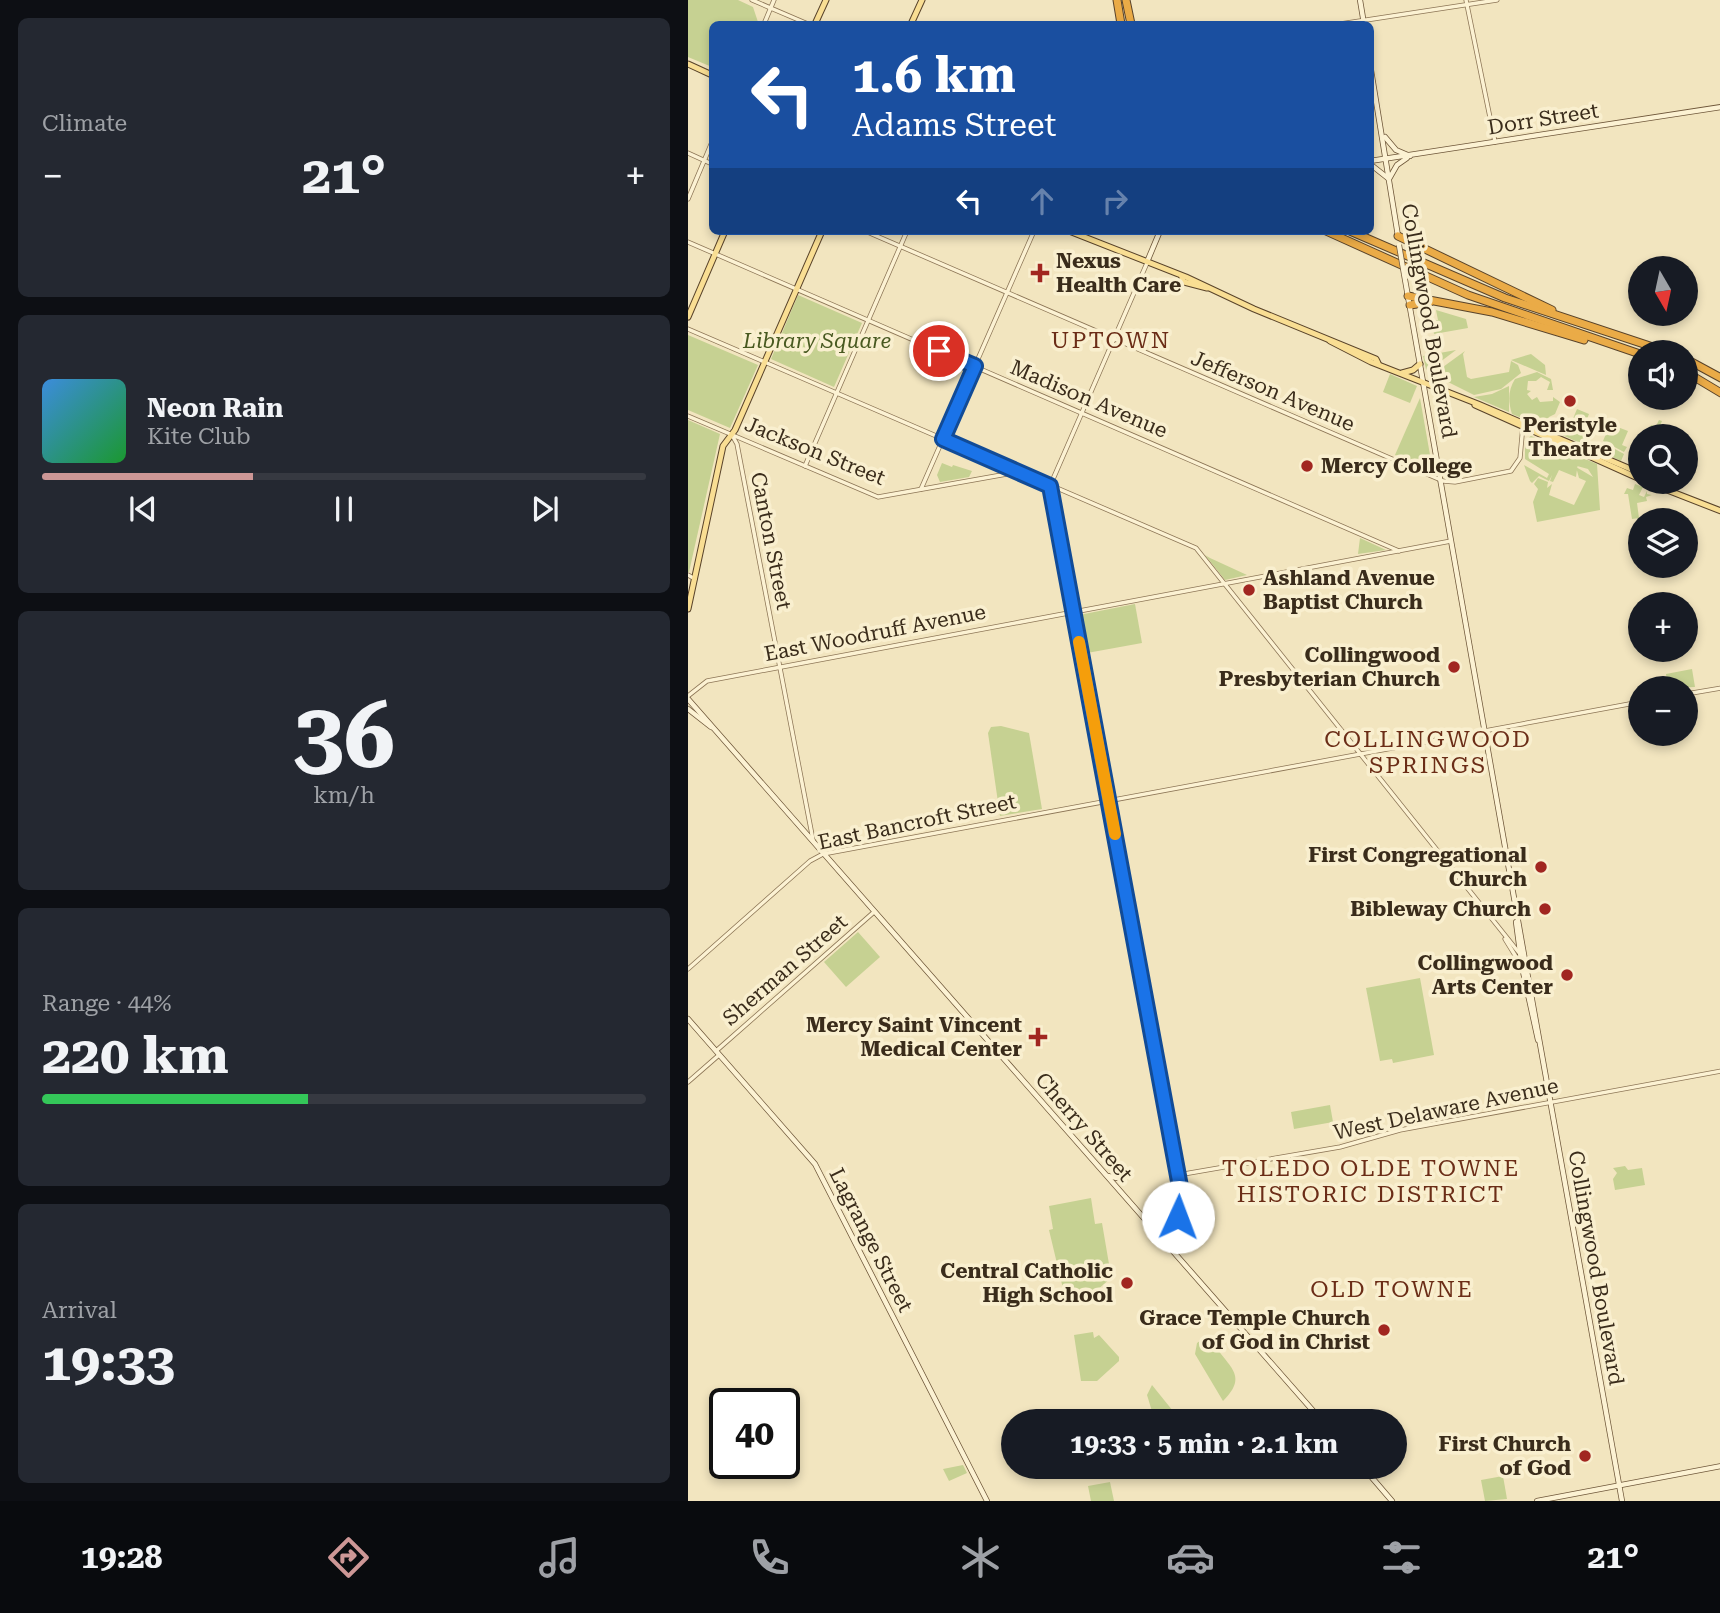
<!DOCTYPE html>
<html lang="en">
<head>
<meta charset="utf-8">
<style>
  body { margin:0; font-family:"Roboto Serif",serif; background:#242831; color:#f1f3f6; height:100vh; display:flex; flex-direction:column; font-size:26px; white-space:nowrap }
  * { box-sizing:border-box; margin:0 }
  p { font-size:23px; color:#9ea1a6 }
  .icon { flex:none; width:38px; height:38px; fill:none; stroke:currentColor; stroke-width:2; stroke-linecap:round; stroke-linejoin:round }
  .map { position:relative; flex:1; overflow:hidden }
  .details { display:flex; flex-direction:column; gap:18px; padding:18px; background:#0d0f14; width:688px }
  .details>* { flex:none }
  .guide { position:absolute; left:21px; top:21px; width:665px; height:214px; border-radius:10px; box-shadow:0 4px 10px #0003; background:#1a4fa0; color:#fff; overflow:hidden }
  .needle { width:46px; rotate:171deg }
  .buttons { position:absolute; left:940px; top:256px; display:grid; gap:14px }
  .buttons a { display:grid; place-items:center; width:70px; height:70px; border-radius:50%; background:#171b24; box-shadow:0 4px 10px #0003; font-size:35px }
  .speed { position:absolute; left:21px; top:1388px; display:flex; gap:14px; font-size:35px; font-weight:700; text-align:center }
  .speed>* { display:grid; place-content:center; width:91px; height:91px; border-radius:50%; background:#171b24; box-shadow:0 4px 10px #0003; line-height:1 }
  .speed .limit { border:4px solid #111; border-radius:10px; background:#fff; color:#111 }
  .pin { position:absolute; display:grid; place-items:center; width:60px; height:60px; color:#fff; margin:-30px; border:4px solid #fff; border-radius:50%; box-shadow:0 2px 7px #0007 }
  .me { position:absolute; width:77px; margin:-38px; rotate:2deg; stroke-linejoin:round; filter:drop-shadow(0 0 5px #0008) }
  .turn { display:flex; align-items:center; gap:24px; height:147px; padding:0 28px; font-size:32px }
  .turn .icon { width:91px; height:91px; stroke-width:2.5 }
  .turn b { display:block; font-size:49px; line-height:60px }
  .lanes { display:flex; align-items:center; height:66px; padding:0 28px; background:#0003; justify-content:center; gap:35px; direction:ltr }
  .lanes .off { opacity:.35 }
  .big { font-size:52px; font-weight:700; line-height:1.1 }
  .details .widget { flex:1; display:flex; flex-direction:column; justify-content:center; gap:10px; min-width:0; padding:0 24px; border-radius:10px; background:#242831 }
  .details .dial { align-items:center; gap:0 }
  .dial b { font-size:91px; line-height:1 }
  .song { display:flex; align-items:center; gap:21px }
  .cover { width:84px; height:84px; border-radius:10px; background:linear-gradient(135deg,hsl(210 70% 55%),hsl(130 70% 35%)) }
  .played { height:7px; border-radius:4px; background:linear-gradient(90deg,#cd9796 35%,#363941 35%) }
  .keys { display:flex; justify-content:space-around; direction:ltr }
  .heat { display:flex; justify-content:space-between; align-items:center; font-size:38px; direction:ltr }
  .charge { height:10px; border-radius:5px; background:linear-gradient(90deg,#34c759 44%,#363941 0) }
  .trip { position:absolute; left:313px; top:1409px; width:406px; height:70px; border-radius:35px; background:#171b24; box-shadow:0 4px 10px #0003; font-weight:700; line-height:70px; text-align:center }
  .tab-bar { display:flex; height:112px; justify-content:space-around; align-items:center; background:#090b0e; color:#9ea1a6 }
  .tab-bar .icon { width:49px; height:49px }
  .tab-bar .active { color:#cd9796 }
  .tab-bar b { font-size:32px; color:#f1f3f6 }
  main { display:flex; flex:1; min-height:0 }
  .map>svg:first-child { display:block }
</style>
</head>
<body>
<main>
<section class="details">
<div class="widget"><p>Climate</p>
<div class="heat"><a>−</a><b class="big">21°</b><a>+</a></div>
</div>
<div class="widget">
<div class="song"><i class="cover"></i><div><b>Neon Rain</b><p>Kite Club</p></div></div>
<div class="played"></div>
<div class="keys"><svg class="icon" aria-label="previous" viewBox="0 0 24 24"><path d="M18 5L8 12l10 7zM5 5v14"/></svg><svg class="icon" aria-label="pause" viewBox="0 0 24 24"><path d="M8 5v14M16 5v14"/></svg><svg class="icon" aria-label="next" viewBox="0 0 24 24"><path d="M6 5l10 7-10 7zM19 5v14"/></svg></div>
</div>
<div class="widget dial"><b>36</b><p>km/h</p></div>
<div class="widget"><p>Range · 44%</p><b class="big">220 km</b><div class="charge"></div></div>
<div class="widget"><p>Arrival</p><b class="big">19:33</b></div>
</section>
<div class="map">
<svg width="1033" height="1501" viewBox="0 0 1033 1501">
  <rect width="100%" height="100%" fill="#f2e5bf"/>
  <!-- green -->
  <g fill="#c6d192">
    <path d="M0,0H50L65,7L70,22L24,24V67L0,57Z"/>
    <path d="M110,295L174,323L146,387L83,359Z"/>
    <path d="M748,310L778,319L780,328L746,334L744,322L750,320Z"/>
    <path d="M0,335L70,365L42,428L0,410Z"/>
    <path d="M768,350L740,371L738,369L735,356Z"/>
    <path d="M777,351L775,354L779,377L783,379L821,372L823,361L830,365L833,373L813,389L786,395L752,378L755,367Z"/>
    <path d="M843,354L857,365L858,375L823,360Z"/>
    <path d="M849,372L863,379L865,390H859L862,382L853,377L848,381H840L839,390L843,391L839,394L844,400L849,397L852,402L865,401V397L872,402L867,414L861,417L862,423L843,419L841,421L824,414C820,401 820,390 827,379Z"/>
    <path d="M702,374L729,386L722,403L695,392Z"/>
    <path d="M821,386V412L786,397L804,394Z"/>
    <path d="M732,398L745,472L707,455Z"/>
    <path d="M889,409L901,414L899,419L895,418L903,422L898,434L875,426L878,419L884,421Z"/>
    <path d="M0,420L32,434L1,572H0Z"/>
    <path d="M971,420L974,421L971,428L973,426L985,431L983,436H972L969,432L970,436H959L963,425L968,426Z"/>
    <path d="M927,426L940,431L934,445L939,447L936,452L915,441L920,429L925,431L921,427L926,429Z"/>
    <path d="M875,427L898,435L894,444L872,434Z"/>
    <path d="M843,436L909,464L912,510L849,522L845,502L850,489L846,484L850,478L860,482L859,488L864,484L861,495L886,505L898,481L891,478L888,467L905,477L900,469L889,466L890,462L888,477L871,470L865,482L862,481L864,475L861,481L851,476L844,483L842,481L836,465L859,478L861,474L837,459V441Z"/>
    <path d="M914,442L936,454L933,461L911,451Z"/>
    <path d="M254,463L264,467L265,465L284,471L281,477L252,482L249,475Z"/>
    <path d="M947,484L955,487L951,495L956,497L959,491V494L964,495L958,497L959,501L949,503L951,518L944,519L940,494H936L939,488L945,490Z"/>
    <path d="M672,538L698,550L670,554Z"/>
    <path d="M517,555L522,558L559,575L537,580Z"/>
    <path d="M447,604L454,643L399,653L391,615Z"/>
    <path d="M1004,669L1007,687L980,688L978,674Z"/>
    <path d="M313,726L341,733L354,809L312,816L300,733L303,727Z"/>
    <path d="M170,932L192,957L158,987L136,962Z"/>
    <path d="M732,978L746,1055L705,1063L704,1059L692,1061L678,988Z"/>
    <path d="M642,1105L645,1122L606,1129L603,1112Z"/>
    <path d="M937,1166L940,1170L954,1168L957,1185L927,1190L925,1179L929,1173L925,1168Z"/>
    <path d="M403,1198L407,1224L414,1223L421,1264L415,1268L424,1277L407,1292L377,1297L361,1230L365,1229L361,1206Z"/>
    <path d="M405,1332L406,1338L411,1335L431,1357V1361L409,1381H393L386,1335Z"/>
    <path d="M518,1337L524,1339C535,1365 564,1373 535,1401L507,1354L509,1343Z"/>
    <path d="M464,1385L493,1421H467L459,1395Z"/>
    <path d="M275,1465L279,1473L261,1481L255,1469Z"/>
    <path d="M815,1476L819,1499L797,1501L793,1480Z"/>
    <path d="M422,1482L426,1501H403L400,1486Z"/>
  </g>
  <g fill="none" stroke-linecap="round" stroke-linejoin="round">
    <defs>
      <g id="tertiary">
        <path d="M64,0L120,24"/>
        <path d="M778,0L807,142"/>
        <path d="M76,24L86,0"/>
        <path d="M652,24L809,0"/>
        <path d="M0,153L24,164"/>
        <path d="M0,199L24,142"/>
        <path d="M177,231L755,481L767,482L823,471L832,458L835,425"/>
        <path d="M0,242L711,551"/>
        <path d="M459,263L362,486L493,1192L490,1217L475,1241"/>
        <path d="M0,329L508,548L832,954"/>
        <path d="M0,416L190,497L319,474L326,470"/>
        <path d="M44,435L49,444L125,840"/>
        <path d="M117,466L219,231"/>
        <path d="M233,489L346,231"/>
        <path d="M0,575L7,579"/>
        <path d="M998,694L1033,688"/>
        <path d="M0,696L19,681L763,541"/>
        <path d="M817,939L833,965"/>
        <path d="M0,969L122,861L135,854L952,702"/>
        <path d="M28,1051L186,912"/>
        <path d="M0,1082L31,1055"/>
        <path d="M490,1175L652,1147L712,1130L1033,1071"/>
      </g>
      <g id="secondary">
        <path d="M672,0L676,24"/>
        <path d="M682,64L710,236"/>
        <path d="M697,137L708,150L722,156"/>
        <path d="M682,161L1033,107"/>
        <path d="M682,164L701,179L709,165L719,158"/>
        <path d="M459,262L472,231"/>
        <path d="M716,274C789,684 859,1092 934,1501"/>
        <path d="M0,699L634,1421"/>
        <path d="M0,709L23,727"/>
        <path d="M828,922L834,967L850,1040"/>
        <path d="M0,1019L127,1164L299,1501"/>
        <path d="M420,1176L429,1178L441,1170"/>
        <path d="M674,1466L704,1501"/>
        <path d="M849,1501L1033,1466"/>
      </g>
      <g id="primary">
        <path d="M127,24L138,0"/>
        <path d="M223,24L234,0"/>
        <path d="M0,64L24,75"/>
        <path d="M381,231L498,277L566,309L688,359L690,363"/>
        <path d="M494,278L496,282L519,288"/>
        <path d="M0,317L37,231"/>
        <path d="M642,341L683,362L790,404L952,473"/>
        <path d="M750,367L749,378L755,391"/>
        <path d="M714,373L725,370L732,364"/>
        <path d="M787,405L952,479"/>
        <path d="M956,481L1033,511"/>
        <path d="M0,609L35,446L47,430L134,231"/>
      </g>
      <g id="motorway">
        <path d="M429,0L433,24"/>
        <path d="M438,0L443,24"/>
        <path d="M638,231L780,295L952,354"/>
        <path d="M662,231L817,298L980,352"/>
        <path d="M710,236L864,310"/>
        <path d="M720,296L804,312L896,340"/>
        <path d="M722,305L742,302"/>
        <path d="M998,359L1033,378"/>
        <path d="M998,372L1033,393"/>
      </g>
    </defs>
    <!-- tertiary casing -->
    <use href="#tertiary" stroke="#8c7556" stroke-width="5"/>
    <!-- secondary casing -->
    <use href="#secondary" stroke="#6e5639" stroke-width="6"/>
    <!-- primary casing -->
    <use href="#primary" stroke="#59432a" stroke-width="7"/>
    <!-- motorway casing -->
    <use href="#motorway" stroke="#59432a" stroke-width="9"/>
    <!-- tertiary -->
    <use href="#tertiary" stroke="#fcf2d3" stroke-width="3.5"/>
    <!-- secondary -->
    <use href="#secondary" stroke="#fcf2d3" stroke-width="4.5"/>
    <!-- primary -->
    <use href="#primary" stroke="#f9de93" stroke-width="5"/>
    <!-- motorway -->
    <use href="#motorway" stroke="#eaab47" stroke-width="7"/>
    <defs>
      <path id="secondary-bridge" d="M711,245L716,274"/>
    </defs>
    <!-- secondary-bridge casing -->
    <use href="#secondary-bridge" stroke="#6e5639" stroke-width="6" stroke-linecap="butt"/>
    <!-- secondary-bridge -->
    <use href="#secondary-bridge" stroke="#fcf2d3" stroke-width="4.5"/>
  </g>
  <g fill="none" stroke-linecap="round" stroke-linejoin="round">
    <defs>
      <path id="route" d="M251,351L287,366L255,439L362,486L493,1192L490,1217"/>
    </defs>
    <!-- route casing -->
    <use href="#route" stroke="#114b97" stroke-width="18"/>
    <!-- route -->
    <use href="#route" stroke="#1a73e8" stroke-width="12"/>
    <!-- slow -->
    <path stroke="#f59e0b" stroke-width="12" d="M391,642L427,834"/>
  </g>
  <!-- markers -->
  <g fill="#a12620" stroke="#f9efcf" stroke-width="2.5">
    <path d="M348.5 262.5h7v7h7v7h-7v7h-7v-7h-7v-7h7z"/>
    <circle cx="882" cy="401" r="7"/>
    <circle cx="619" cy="466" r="7"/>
    <circle cx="561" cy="590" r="7"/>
    <circle cx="766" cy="667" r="7"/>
    <circle cx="853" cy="867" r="7"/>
    <circle cx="857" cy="909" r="7"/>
    <circle cx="879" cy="975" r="7"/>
    <path d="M346.5 1026.5h7v7h7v7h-7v7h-7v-7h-7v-7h7z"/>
    <circle cx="439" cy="1283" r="7"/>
    <circle cx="696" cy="1330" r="7"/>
    <circle cx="897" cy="1456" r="7"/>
  </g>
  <g text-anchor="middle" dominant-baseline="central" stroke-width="7" stroke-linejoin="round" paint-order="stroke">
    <!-- street labels -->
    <g font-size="21" fill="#3a2c1b" stroke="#f9efcf">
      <text transform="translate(855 119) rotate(-9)">Dorr Street</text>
      <text transform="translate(741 321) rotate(80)">Collingwood Boulevard</text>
      <text transform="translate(585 391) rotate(23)">Jefferson Avenue</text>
      <text transform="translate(401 399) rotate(23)">Madison Avenue</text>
      <text transform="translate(127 451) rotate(22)">Jackson Street</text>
      <text transform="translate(83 541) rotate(79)">Canton Street</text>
      <text transform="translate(187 633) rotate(-11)">East Woodruff Avenue</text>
      <text transform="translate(229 822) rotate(-12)">East Bancroft Street</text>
      <text transform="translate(97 970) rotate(-41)">Sherman Street</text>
      <text transform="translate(758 1109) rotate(-12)">West Delaware Avenue</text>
      <text transform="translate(396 1127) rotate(49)">Cherry Street</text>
      <text transform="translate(183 1240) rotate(63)">Lagrange Street</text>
      <text transform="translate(908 1268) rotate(80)">Collingwood Boulevard</text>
    </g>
    <!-- poi labels -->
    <g font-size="21" font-weight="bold" fill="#3a2c1b" stroke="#f9efcf" text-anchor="end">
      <text x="368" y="261" text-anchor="start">Nexus<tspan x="368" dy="24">Health Care</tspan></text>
      <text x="882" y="425" text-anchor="middle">Peristyle<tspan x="882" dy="24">Theatre</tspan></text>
      <text x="633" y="466" text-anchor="start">Mercy College</text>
      <text x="575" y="578" text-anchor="start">Ashland Avenue<tspan x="575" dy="24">Baptist Church</tspan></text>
      <text x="752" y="655">Collingwood<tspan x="752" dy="24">Presbyterian Church</tspan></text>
      <text x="839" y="855">First Congregational<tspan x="839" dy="24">Church</tspan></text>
      <text x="843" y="909">Bibleway Church</text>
      <text x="865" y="963">Collingwood<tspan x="865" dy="24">Arts Center</tspan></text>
      <text x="334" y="1025">Mercy Saint Vincent<tspan x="334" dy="24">Medical Center</tspan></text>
      <text x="425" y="1271">Central Catholic<tspan x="425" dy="24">High School</tspan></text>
      <text x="682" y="1318">Grace Temple Church<tspan x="682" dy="24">of God in Christ</tspan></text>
      <text x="883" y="1444">First Church<tspan x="883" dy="24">of God</tspan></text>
    </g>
    <!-- park labels -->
    <g font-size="21" font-style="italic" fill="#485920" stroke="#f9efcf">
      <text x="129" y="341">Library Square</text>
    </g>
    <!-- neighbourhood labels -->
    <g font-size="23" letter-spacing="2" fill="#6b2d17" stroke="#f9efcf">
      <text x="423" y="340">UPTOWN</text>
      <text x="740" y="739">COLLINGWOOD<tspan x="740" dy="26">SPRINGS</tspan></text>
      <text x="683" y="1168">TOLEDO OLDE TOWNE<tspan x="683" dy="26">HISTORIC DISTRICT</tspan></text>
      <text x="704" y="1289">OLD TOWNE</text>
    </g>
  </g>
</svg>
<div class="buttons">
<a><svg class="needle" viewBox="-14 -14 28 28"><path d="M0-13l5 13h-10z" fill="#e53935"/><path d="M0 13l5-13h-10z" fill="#9ea1a6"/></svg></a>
<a><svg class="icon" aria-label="sound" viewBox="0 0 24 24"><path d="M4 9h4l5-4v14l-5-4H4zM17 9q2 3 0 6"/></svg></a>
<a><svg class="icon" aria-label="search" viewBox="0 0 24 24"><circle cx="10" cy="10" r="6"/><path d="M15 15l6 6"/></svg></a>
<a><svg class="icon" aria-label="layers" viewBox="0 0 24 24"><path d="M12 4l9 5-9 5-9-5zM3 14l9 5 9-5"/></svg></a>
<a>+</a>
<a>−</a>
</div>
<div class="speed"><div class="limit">40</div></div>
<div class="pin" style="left:251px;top:351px;background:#d93025"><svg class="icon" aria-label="arrive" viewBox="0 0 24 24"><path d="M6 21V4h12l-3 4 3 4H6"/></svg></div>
<svg class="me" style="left:490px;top:1217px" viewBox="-20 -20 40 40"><circle r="19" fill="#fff"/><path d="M0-13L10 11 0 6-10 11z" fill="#1a73e8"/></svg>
<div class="trip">19:33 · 5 min · 2.1 km</div>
<div class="guide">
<div class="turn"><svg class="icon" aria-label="left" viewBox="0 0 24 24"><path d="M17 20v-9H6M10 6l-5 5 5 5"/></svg><div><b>1.6 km</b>Adams Street</div></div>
<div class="lanes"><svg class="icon" aria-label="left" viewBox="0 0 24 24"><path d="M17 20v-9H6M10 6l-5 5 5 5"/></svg><svg class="icon off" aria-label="ahead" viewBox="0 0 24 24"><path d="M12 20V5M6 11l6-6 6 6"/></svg><svg class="icon off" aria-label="right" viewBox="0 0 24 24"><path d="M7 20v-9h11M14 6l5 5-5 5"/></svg></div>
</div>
</div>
</main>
<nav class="tab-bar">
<b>19:28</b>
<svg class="icon active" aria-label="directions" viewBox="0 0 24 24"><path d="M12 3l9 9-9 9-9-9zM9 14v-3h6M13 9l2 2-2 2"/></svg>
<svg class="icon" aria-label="music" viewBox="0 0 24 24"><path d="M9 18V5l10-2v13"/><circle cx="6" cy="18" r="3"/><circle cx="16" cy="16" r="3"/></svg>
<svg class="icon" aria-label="phone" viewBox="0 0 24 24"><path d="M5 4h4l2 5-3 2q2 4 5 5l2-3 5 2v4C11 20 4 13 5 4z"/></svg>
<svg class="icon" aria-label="climate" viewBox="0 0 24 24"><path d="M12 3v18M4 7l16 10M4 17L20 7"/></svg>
<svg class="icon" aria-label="car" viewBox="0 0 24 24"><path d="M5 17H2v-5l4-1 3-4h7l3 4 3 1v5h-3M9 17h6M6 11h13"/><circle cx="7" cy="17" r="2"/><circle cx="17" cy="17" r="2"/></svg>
<svg class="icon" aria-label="filters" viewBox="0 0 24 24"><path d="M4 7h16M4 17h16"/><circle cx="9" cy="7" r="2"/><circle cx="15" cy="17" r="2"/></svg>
<b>21°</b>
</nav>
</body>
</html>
